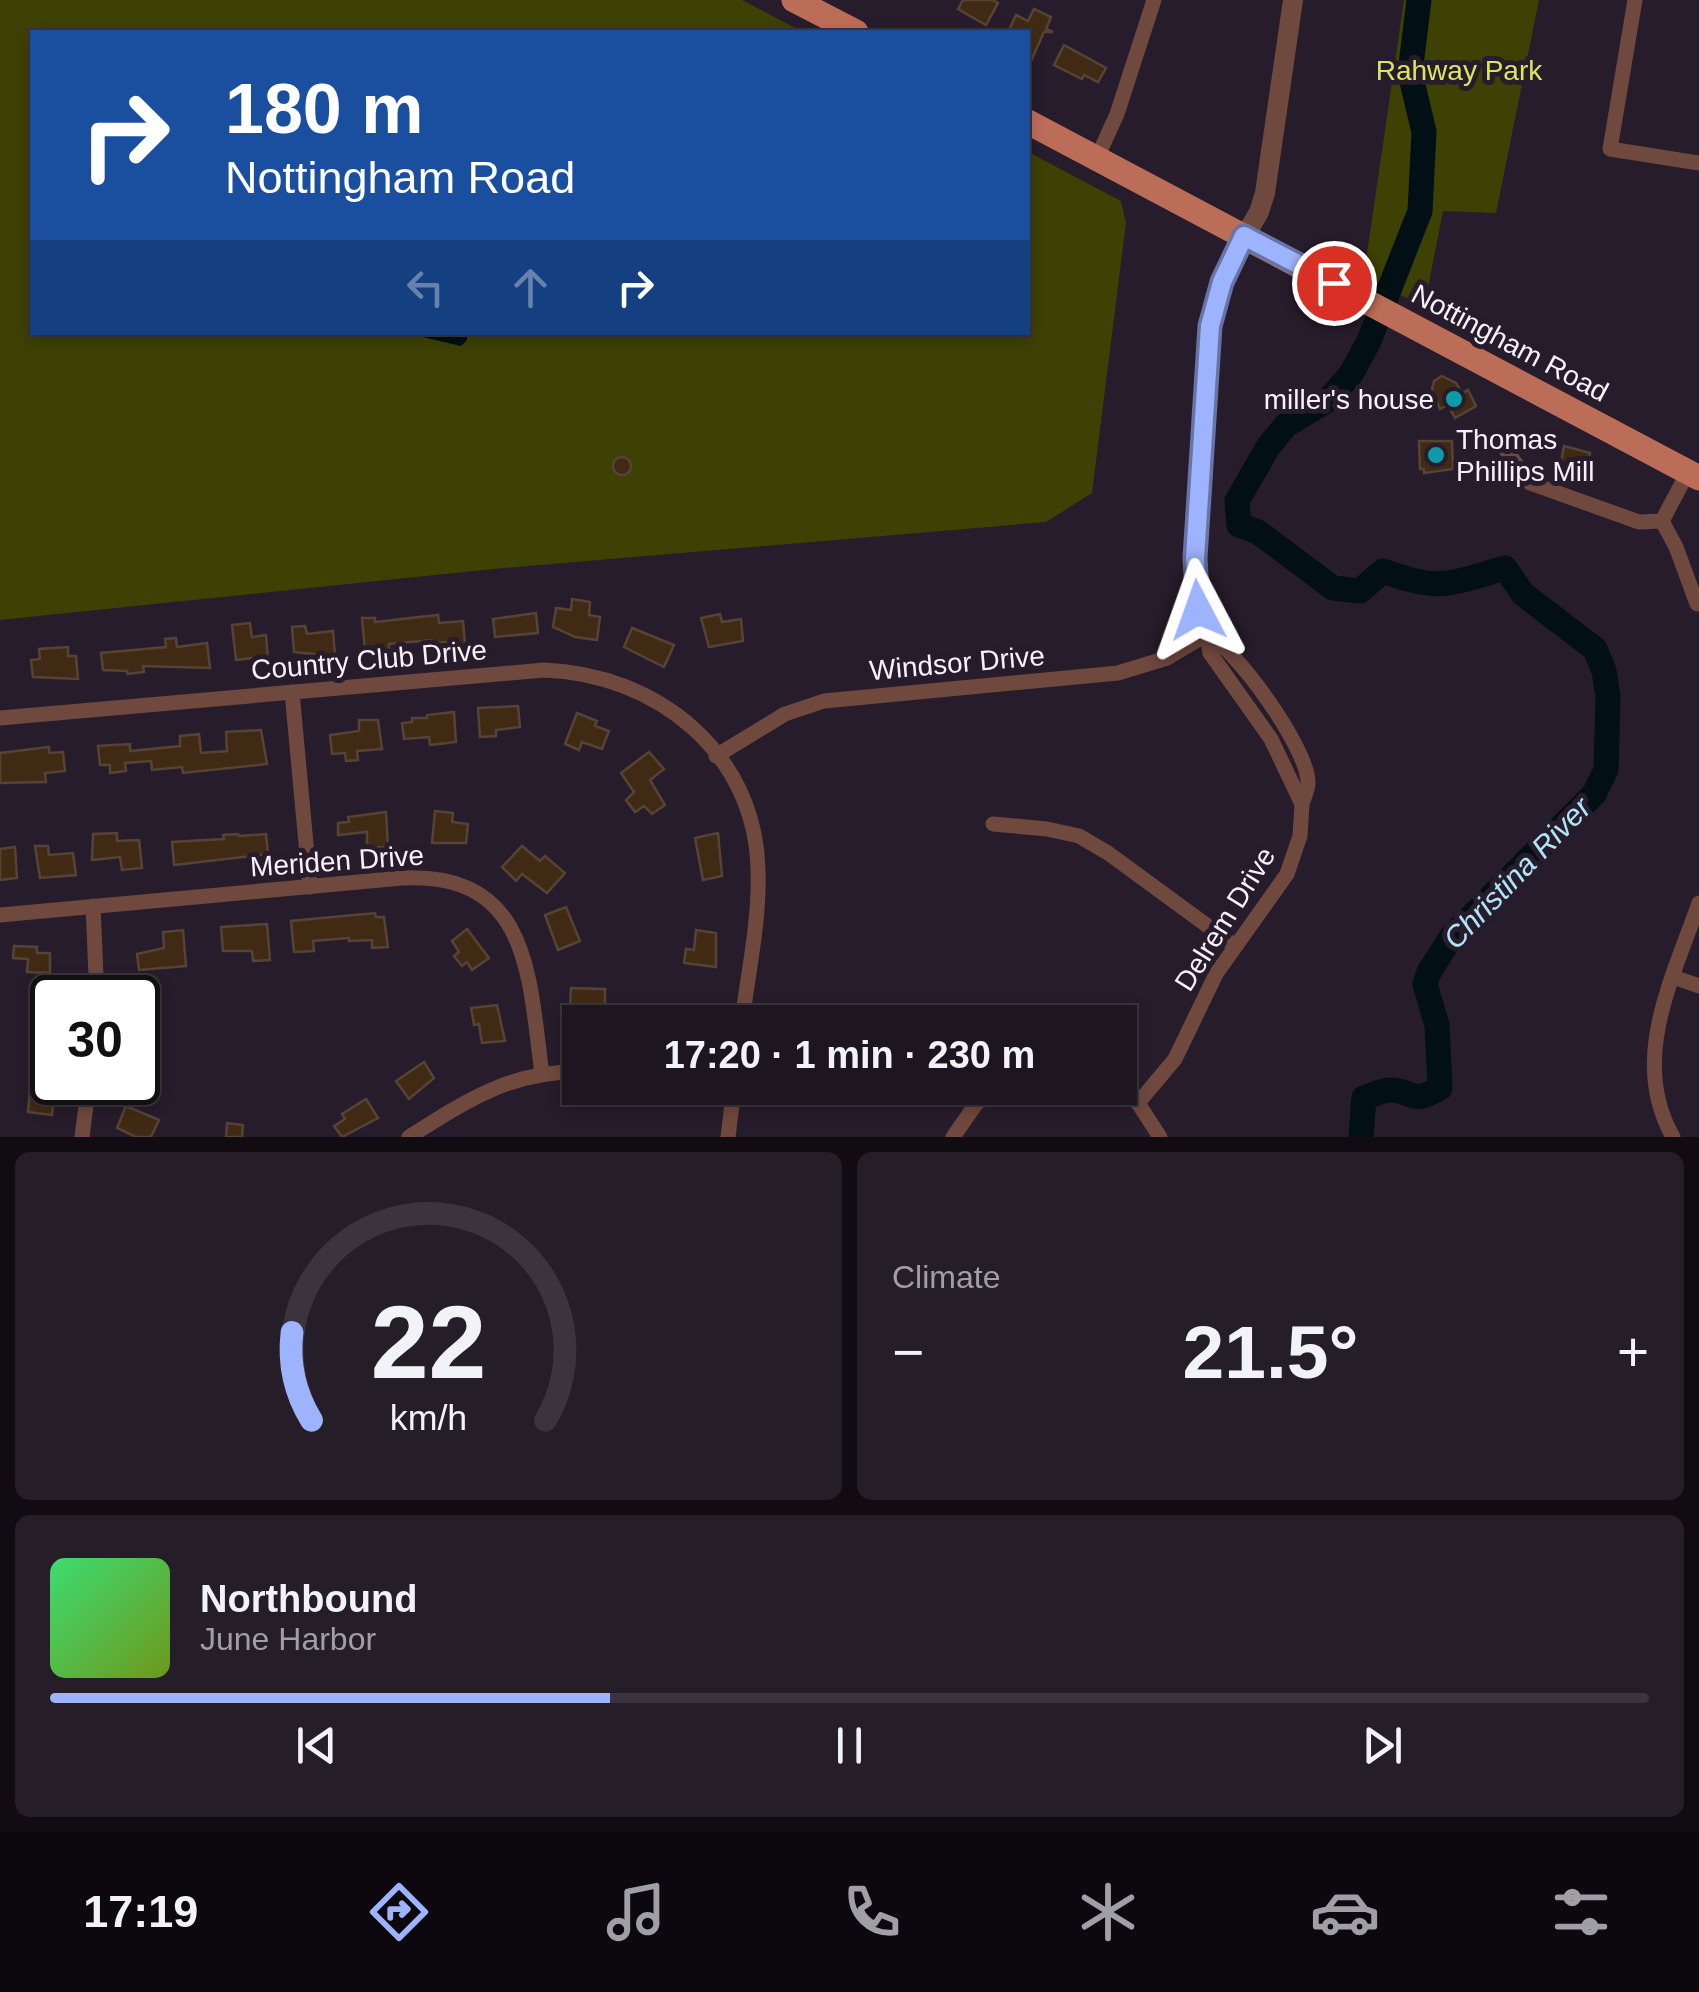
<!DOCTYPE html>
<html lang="en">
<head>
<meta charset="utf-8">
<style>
  body { margin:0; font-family:Arial,sans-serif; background:#251e29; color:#f1f3f6; height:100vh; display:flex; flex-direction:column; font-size:38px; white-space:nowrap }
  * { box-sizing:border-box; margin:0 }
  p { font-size:32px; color:#a09fa5 }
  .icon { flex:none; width:55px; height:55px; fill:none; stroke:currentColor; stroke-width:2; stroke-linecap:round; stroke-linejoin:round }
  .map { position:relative; height:1137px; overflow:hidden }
  .side { display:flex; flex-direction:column; gap:15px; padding:15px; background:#100c12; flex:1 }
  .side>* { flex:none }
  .top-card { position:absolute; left:30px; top:30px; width:1000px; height:305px; border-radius:0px; box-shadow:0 5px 15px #0003,0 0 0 2px #3b343e; background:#1a4fa0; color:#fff; overflow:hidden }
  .speed { position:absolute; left:30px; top:975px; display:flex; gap:20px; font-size:50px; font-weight:700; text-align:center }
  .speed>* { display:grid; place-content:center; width:130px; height:130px; border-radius:50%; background:#1d1520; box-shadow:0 5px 15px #0003,0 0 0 2px #3b343e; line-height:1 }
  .speed .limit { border:5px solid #111; border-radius:15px; background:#fff; color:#111 }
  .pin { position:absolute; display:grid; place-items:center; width:85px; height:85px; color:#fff; margin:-42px; border:5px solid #fff; border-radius:50%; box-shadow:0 2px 10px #0007 }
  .me { position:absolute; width:110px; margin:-55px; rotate:356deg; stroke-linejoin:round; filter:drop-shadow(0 0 8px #0008) }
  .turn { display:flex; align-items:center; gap:35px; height:210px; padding:0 30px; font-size:45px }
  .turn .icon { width:130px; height:130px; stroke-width:2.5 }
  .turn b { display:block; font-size:70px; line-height:85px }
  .lanes { display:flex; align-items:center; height:95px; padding:0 30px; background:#0003; justify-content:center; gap:50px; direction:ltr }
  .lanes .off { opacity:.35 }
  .big { font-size:75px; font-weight:700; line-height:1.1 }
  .side .card { flex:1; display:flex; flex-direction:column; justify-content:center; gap:15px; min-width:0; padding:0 35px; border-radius:15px; background:#251e29 }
  .side .dial { align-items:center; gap:0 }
  .dial svg { height:260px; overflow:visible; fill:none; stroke:#3b343e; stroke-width:7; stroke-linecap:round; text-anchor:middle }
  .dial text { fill:#f1f3f6; stroke:none }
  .song { display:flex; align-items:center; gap:30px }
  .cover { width:120px; height:120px; border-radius:15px; background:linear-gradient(135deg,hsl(140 70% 55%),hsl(80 70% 35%)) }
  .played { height:10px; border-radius:5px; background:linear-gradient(90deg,#9eb3fd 35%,#3b343e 35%) }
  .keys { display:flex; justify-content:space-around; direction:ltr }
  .heat { display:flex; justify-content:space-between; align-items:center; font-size:55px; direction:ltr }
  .side .tiles { flex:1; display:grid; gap:15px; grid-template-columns:1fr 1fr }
  .card:last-child { grid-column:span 2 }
  .trip { position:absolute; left:562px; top:1005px; width:575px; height:100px; border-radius:0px; background:#1d1520; box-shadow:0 5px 15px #0003,0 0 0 2px #3b343e; font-weight:700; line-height:100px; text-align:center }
  .tabs { display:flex; height:160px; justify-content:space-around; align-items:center; background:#0c080d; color:#a09fa5 }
  .tabs .icon { width:70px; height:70px }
  .tabs .selected { color:#9eb3fd }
  .tabs b { font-size:45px; color:#f1f3f6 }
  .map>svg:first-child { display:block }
</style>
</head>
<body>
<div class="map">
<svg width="1699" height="1137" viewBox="0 0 1699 1137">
  <rect width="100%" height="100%" fill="#271c2b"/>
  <!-- green -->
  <g fill="#3d4104">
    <path d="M0,0H742L803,32H32V332H1028V152L1121,201L1126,223L1092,493L1046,522L493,569L0,620Z"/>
    <path d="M1404,0H1539L1496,213L1443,211L1424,308L1364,274Z"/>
  </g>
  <!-- water -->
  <path fill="#020f14" d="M467,333V340L461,346L405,333Z"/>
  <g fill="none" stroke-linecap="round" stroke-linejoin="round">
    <!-- river -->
    <path stroke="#020f14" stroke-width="25" d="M1361,1137L1364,1098C1371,1096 1382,1090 1390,1090C1415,1090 1409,1106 1440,1088L1437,1025L1425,984L1429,972L1452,936L1594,794L1606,770L1608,696L1604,671L1595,649L1523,594L1505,568C1449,584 1440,592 1383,571L1360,591L1333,588L1258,532L1239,525L1237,501L1268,447L1286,425L1328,400L1351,374L1369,341L1420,211L1424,132L1410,73L1419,0"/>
  </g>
  <!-- building -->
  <g fill="#412a13" stroke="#554436" stroke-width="2.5">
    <path d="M963,0H993L998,3L986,25L958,9Z"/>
    <path d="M1034,9L1051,17L1046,29L1053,32H1044L1028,68V32H1008L1016,15L1028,21Z"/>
    <path d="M1064,45L1106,68L1098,82L1084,75L1082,79L1054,65Z"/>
    <path d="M1442,376L1456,383L1462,393L1468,390L1476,406L1455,418L1448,405L1440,409L1432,390L1434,381Z"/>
    <path d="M1419,441H1452L1453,469L1424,473V469H1420Z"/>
    <path d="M1564,446L1590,453L1586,478L1575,476L1574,481L1558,478Z"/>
    <circle cx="622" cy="466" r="9"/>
    <path d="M572,599L590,602L589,615L600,617L597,640L575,637L553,627L556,608L571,610Z"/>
    <path d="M536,613L538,633L495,637L493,619Z"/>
    <path d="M720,614L722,622L741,619L743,641L709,647L701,618Z"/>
    <path d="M438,615L439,623L463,621L465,644L449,646L448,642L433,643L432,640L389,644V649L365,651L362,618H375V622Z"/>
    <path d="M250,623L252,637L266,635L268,661L252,662V658L236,660L232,625Z"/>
    <path d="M305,626L307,634L333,631L335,656L294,652L292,627Z"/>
    <path d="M632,628L674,645L664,667L624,647Z"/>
    <path d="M176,638L177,647L207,643L210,668L143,666L144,672L128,674L127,671L103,670L101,653L166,647L165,639Z"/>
    <path d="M68,647V656H76L78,679L33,677L31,660L40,659L39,649Z"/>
    <path d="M518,706L520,727L496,730V736L480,737L478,708Z"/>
    <path d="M454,712L456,742L430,745L429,737L404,739L402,723L412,722V718H427V715Z"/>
    <path d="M577,713L597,721L595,726L609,731L602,749L582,742L579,750L565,744Z"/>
    <path d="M359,720H378L382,749L357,751L358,760L346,761L345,753L332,754L330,735L359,731Z"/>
    <path d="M261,730L267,764L183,773L182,767L152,770L151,761L125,763L126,771L110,773V765H100L98,746L130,744V751L180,746V736L199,734L201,753L227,751L226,732Z"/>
    <path d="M49,747V753L63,752L65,771L45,773L46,782L0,783V753Z"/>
    <path d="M649,752L664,769L650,780L665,805L652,814L644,806L635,812L626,800L634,792L621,773Z"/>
    <path d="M435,811L453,813L452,822L468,824L466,843H432Z"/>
    <path d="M386,812L388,847L367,848V832L338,835V823L349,822L348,817Z"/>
    <path d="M117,833V841L139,840L142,868L122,870L120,857L92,860L93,834Z"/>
    <path d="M718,833L722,876L703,880L695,838Z"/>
    <path d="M238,834L239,836L266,834L268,854L174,865L172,842L224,839L223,835Z"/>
    <path d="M35,846H48L49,855L73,853L76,875L40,878Z"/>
    <path d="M522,846L540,861L545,856L565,873L547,893L522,874L516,881L502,867Z"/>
    <path d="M15,847L17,878L0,880V849Z"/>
    <path d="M566,907L580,941L558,950L545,915Z"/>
    <path d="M375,913L376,917H384L388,947L372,948V940L349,941V938L313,941L314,951L294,952L291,921Z"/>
    <path d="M267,924L270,960L253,961L252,951H223L221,927Z"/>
    <path d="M467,929L489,958L472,970L467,962L462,966L454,956L459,952L452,941Z"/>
    <path d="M183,930L186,966L139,970L137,954L164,948L163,932Z"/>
    <path d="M696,930L716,933V967L684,963L686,949L694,950Z"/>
    <path d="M14,946L37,947V953H50V973L27,972L28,959L13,958Z"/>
    <path d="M571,988L605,989V1022H584L585,1010L570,1009Z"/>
    <path d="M497,1005L505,1041L482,1043L479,1024L474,1025L471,1008Z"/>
    <path d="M690,1008L730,1020L729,1022H686Z"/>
    <path d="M41,1010L52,1011V1047L36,1046L37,1032L31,1031L32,1017L40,1018Z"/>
    <path d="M138,1024L158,1026L156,1040L149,1039L145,1071L138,1070Z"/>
    <path d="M424,1062L434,1078L409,1099L396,1081Z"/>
    <path d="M31,1078L50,1080L49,1094H54L52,1115L28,1112Z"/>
    <path d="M366,1099L378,1118L342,1137L334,1126L345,1119L342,1114Z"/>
    <path d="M126,1106L159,1120L151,1137H136L117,1128Z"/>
    <path d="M227,1123L243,1125L242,1137H226Z"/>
  </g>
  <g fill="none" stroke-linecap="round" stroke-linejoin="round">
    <!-- minor -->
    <g stroke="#6f483e" stroke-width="15">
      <path d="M1635,0L1610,149L1699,163"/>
      <path d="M1097,158L1117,114L1154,0"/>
      <path d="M1506,450L1530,483L1639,522L1662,521L1688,472"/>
      <path d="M1662,521L1676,547L1697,604"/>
      <path d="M1207,634C1237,650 1306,746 1308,781C1309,788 1304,797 1302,804L1271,739L1210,653Z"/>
      <path d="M292,692L310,887"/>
      <path d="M0,718L544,670C656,674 755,752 758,869C760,920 748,972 742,1022"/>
      <path d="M716,756L785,714L824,701L1118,673L1167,658L1207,634L1199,610L1194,576L1211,326L1222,282L1245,236"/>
      <path d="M993,824L1047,829L1079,836L1108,853L1235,946"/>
      <path d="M93,906L97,998"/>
      <path d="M0,915L402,878C531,871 529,979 542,1074"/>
      <path d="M1673,977L1699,986"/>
      <path d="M1115,1088L1138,1103L1160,1137"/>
      <path d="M1138,1103L1175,1059L1216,974L1287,874L1300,836L1302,804"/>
      <path d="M82,1137L89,1082"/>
      <path d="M409,1137C464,1102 512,1070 580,1072"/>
      <path d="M728,1137L734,1088"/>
      <path d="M953,1137L976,1104L997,1088"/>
      <path d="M1673,1137C1629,1060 1673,978 1699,903"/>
    </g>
    <!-- tertiary -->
    <path stroke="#6f483e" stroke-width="20" d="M1245,236L1259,212L1265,193L1293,0"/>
    <!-- primary -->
    <g stroke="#bc6d58" stroke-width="25">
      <path d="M794,0L856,32"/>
      <path d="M1028,122L1699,478"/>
    </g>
  </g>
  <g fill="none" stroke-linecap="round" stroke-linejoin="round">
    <defs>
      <path id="route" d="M1198,610L1195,558L1210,326L1222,282L1244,236L1334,283"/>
    </defs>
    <!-- route casing -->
    <use href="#route" stroke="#6774a4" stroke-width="25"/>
    <!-- route -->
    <use href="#route" stroke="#9eb3fd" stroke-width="18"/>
  </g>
  <!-- markers -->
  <g fill="#0f9aa8" stroke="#271c2b" stroke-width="4">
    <circle cx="1454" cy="399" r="10"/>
    <circle cx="1436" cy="455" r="10"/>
  </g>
  <g text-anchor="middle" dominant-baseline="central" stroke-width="10" stroke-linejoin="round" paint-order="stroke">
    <!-- park labels -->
    <g font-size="28" fill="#dbe560" stroke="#271c2b">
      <text x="1459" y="70">Rahway Park</text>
    </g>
    <!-- street labels -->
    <g font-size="28" fill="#f8f0fb" stroke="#271c2b">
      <text transform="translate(1510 343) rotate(28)">Nottingham Road</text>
      <text transform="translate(369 660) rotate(-5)">Country Club Drive</text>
      <text transform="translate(957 663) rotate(-5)">Windsor Drive</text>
      <text transform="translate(337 861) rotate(-4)">Meriden Drive</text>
      <text transform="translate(1225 919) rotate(-58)">Delrem Drive</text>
    </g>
    <!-- poi labels -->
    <g font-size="28" fill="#f8f0fb" stroke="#271c2b" text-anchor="end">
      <text x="1434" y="399">miller's house</text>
      <text x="1456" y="439" text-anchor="start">Thomas<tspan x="1456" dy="32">Phillips Mill</tspan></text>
    </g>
    <!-- water labels -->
    <g font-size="30" font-style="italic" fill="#afe5f9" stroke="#271c2b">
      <text transform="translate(1517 873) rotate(-46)">Christina River</text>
    </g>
  </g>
</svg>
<div class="speed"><div class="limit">30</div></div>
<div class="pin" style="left:1334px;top:283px;background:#d93025"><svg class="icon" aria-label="arrive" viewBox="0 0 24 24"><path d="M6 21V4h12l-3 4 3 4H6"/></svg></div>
<svg class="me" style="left:1198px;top:610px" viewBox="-20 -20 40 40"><path d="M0-17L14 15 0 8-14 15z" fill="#9eb3fd" stroke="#fff" stroke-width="4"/></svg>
<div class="trip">17:20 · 1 min · 230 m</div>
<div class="top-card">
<div class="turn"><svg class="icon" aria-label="right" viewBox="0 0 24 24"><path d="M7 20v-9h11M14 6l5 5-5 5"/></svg><div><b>180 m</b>Nottingham Road</div></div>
<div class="lanes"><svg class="icon off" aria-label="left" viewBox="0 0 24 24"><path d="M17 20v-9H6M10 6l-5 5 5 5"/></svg><svg class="icon off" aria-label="ahead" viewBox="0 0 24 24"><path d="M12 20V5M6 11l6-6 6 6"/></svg><svg class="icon" aria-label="right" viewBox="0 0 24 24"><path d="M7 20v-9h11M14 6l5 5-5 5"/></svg></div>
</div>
</div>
<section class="side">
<div class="tiles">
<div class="card dial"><svg viewBox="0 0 100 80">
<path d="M14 69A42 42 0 1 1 86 69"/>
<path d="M14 69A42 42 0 0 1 8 42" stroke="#9eb3fd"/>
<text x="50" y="56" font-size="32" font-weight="700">22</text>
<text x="50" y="72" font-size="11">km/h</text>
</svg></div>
<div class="card"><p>Climate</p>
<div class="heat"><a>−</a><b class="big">21.5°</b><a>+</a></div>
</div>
<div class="card">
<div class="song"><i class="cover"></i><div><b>Northbound</b><p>June Harbor</p></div></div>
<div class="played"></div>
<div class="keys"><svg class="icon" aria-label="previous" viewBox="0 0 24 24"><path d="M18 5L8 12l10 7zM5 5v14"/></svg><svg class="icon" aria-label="pause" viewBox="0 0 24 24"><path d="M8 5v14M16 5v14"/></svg><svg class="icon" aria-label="next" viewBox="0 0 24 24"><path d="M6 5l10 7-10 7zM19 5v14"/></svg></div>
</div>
</div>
</section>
<nav class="tabs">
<b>17:19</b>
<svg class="icon selected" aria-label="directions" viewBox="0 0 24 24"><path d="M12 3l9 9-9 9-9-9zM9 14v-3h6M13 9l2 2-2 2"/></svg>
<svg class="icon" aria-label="music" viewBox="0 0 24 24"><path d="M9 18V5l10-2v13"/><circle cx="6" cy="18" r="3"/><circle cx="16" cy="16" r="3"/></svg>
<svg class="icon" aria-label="phone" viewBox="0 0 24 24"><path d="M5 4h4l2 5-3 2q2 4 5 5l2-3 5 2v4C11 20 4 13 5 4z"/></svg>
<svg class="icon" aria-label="climate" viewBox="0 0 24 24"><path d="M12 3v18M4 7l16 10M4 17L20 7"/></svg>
<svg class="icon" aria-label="car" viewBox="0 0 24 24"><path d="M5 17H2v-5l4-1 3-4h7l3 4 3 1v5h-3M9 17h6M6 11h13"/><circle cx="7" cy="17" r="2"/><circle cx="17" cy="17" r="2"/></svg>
<svg class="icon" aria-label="filters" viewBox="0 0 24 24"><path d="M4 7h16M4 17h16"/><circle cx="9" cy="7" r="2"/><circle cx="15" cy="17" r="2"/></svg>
</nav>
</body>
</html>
